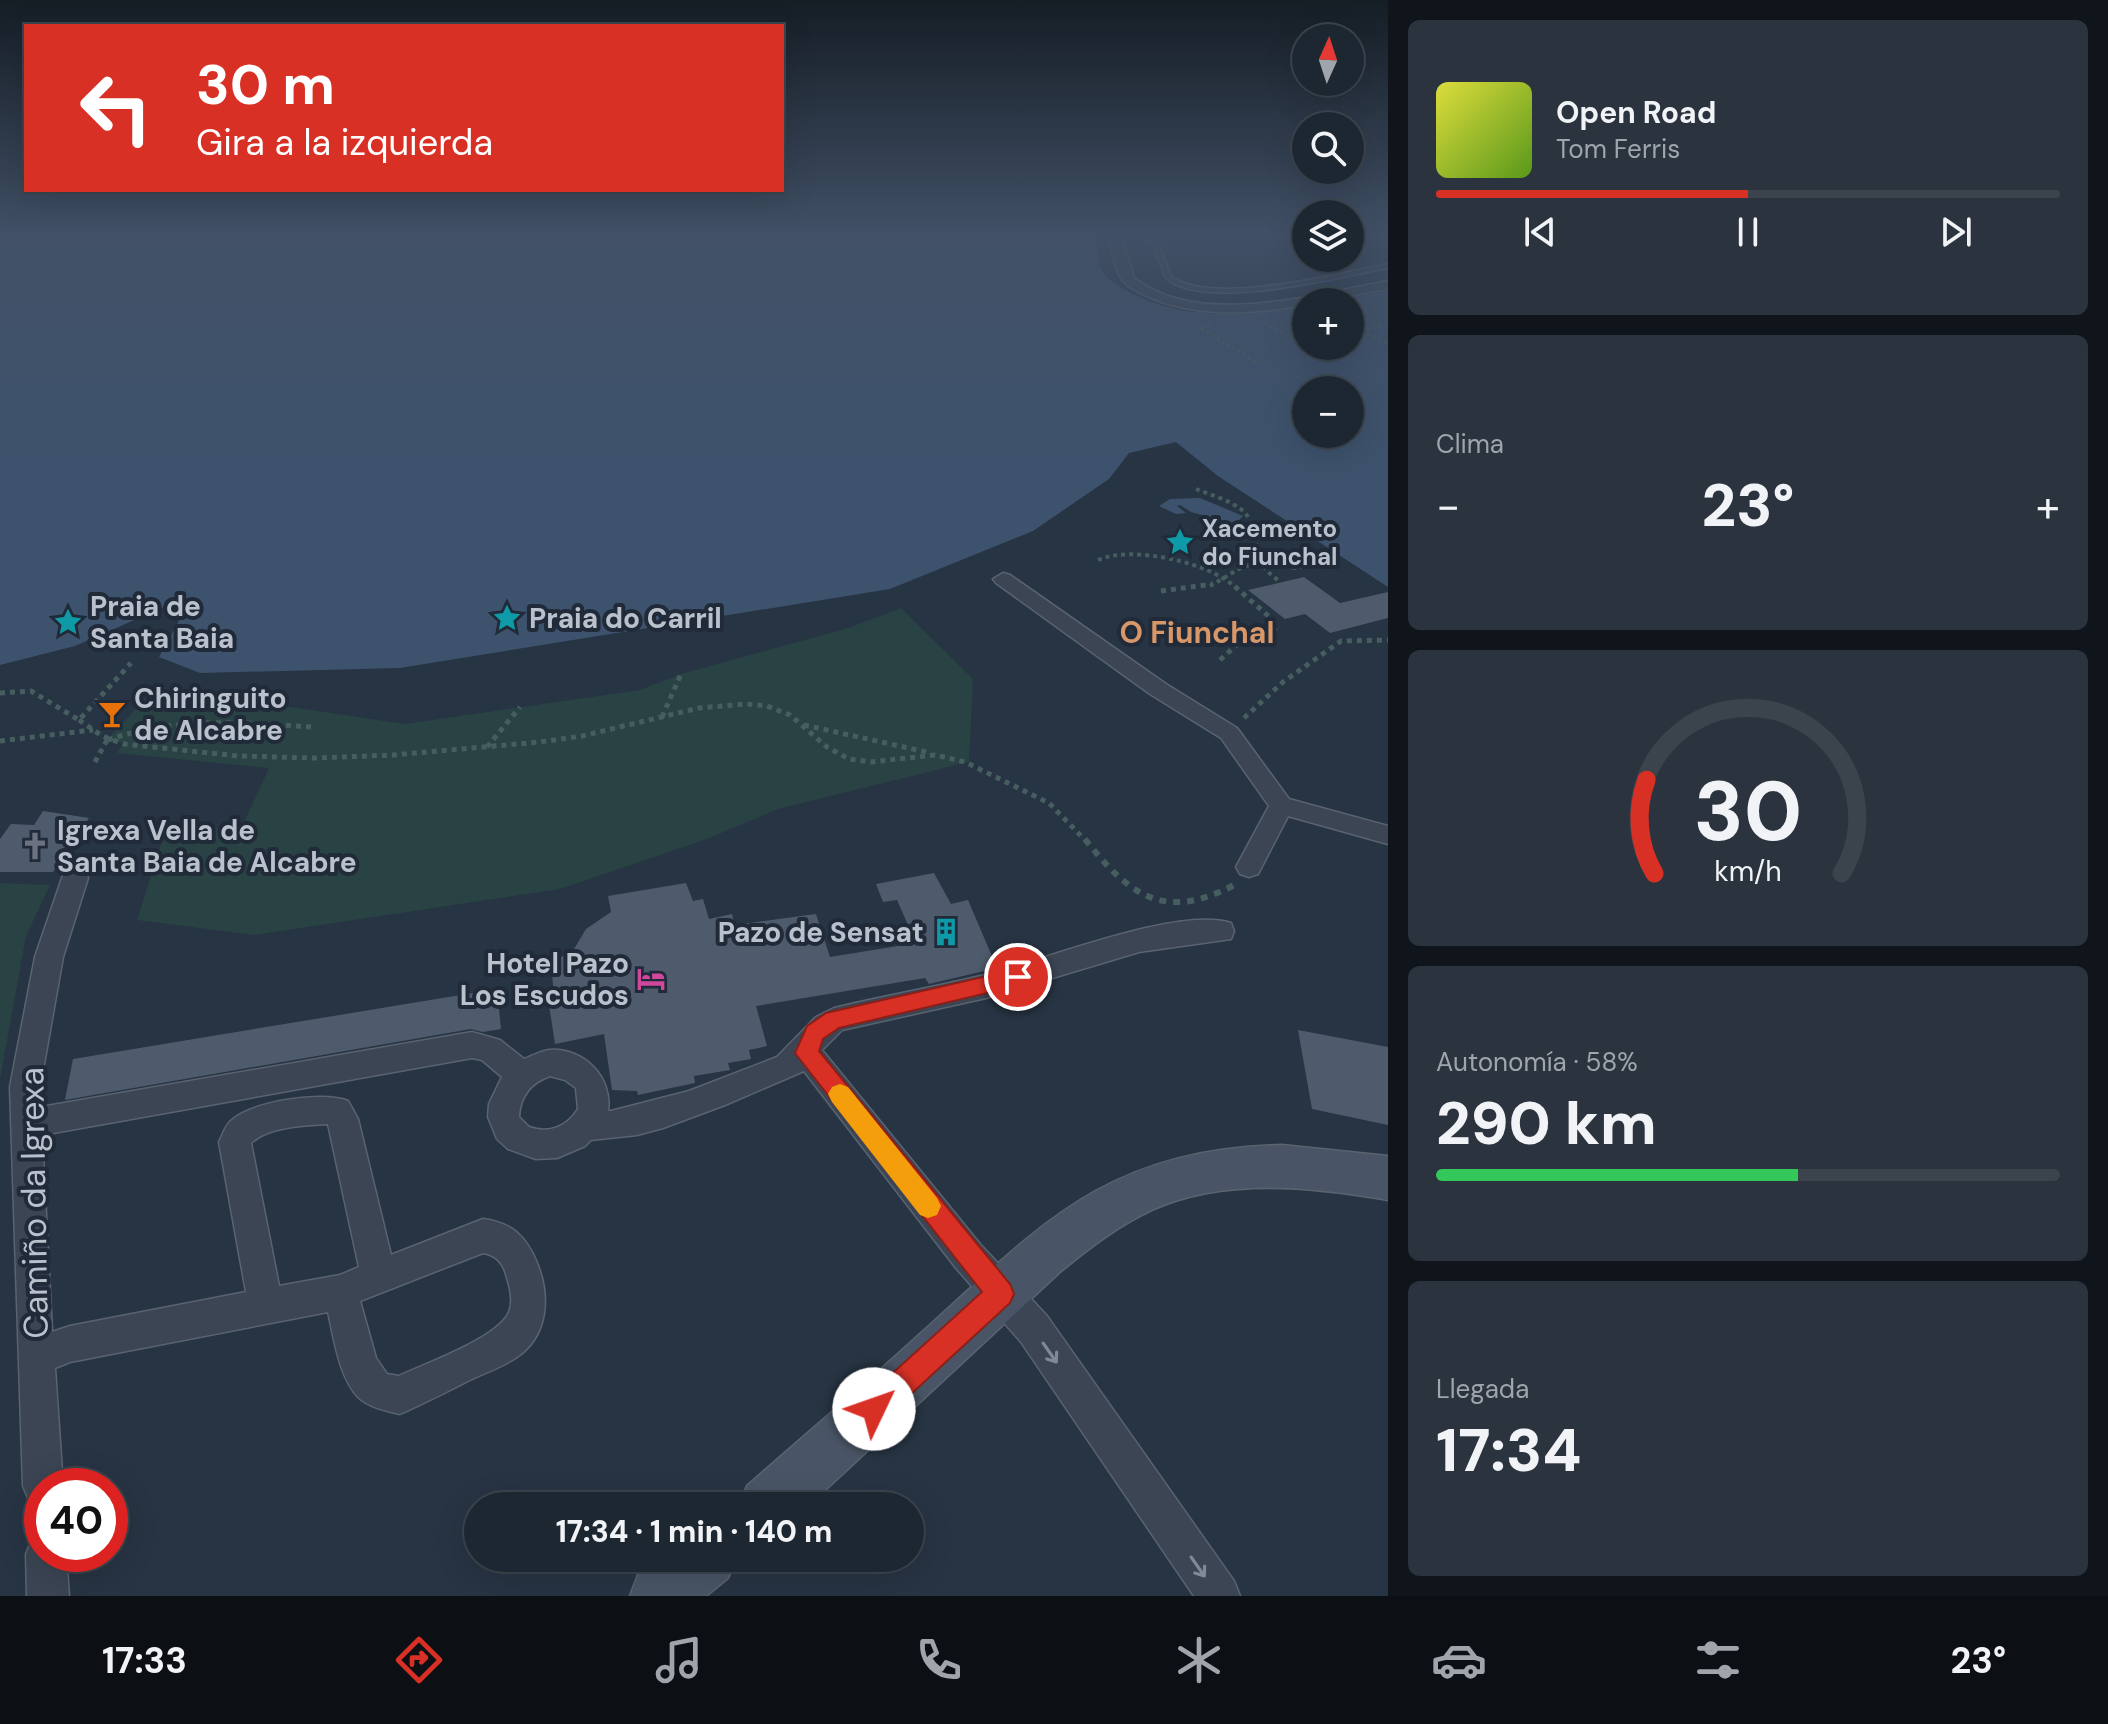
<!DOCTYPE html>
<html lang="es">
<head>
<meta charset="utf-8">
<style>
  body { margin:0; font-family:"DM Sans",sans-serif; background:#2a333e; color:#f1f3f6; height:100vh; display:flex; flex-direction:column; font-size:30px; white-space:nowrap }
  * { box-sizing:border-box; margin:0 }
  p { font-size:26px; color:#a0a5ac }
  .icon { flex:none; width:44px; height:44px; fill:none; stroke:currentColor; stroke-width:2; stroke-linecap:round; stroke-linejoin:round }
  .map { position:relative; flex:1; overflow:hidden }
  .drawer { display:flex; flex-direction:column; gap:20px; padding:20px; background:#10151c; width:720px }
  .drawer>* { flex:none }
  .guide { position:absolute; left:24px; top:24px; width:760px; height:168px; border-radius:0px; box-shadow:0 8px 32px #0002,0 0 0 2px #3b444d; background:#d93025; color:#fff; overflow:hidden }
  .needle { width:52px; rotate:3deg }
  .controls { position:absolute; left:1292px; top:24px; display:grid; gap:16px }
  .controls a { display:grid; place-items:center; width:72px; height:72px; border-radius:50%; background:#1d2732; box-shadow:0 8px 32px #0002,0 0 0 2px #3b444d; font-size:40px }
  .speed { position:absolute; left:24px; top:1468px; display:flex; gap:16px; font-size:40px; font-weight:700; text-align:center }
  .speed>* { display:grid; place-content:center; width:104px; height:104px; border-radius:50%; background:#1d2732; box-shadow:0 8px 32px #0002,0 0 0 2px #3b444d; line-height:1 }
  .speed .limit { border:12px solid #d22; background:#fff; color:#111 }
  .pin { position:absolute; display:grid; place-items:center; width:68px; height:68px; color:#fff; margin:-34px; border:4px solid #fff; border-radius:50%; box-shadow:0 2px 8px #0007 }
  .me { position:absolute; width:88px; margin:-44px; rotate:48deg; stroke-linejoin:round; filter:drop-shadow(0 0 6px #0008) }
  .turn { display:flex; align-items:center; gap:28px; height:168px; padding:0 40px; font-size:36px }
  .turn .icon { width:104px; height:104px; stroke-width:2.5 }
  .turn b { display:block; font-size:56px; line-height:68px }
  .big { font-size:60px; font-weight:800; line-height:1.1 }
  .drawer .card { flex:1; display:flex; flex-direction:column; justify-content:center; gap:12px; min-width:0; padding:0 28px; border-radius:12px; background:#2a333e }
  .drawer .dial { align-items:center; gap:0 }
  .dial svg { height:208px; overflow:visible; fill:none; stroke:#3b444d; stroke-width:7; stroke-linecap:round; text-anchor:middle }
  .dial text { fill:#f1f3f6; stroke:none }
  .song { display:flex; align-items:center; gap:24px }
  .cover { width:96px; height:96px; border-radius:12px; background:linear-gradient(135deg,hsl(60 70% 55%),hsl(90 70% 35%)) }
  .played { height:8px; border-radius:4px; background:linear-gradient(90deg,#d93025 50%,#3b444d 50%) }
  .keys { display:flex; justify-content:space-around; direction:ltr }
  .heat { display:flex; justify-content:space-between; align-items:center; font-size:44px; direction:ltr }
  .charge { height:12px; border-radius:6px; background:linear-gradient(90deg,#34c759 58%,#3b444d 0) }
  .trip { position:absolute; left:464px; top:1492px; width:460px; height:80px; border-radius:40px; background:#1d2732; box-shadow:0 8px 32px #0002,0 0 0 2px #3b444d; font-weight:800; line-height:80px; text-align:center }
  .menu { display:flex; height:128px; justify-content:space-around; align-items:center; background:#0c1014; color:#a0a5ac }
  .menu .icon { width:56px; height:56px }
  .menu .on { color:#d93025 }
  .menu b { font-size:36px; color:#f1f3f6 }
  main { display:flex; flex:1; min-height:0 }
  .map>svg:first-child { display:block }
</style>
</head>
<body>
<main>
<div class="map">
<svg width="1388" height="1596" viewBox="0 0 1388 1596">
  <rect width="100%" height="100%" fill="#273443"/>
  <!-- green -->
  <g fill="#294244">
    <path d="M901,608L973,679L969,762L778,809L707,839L560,889L254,935L137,920L167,825L241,829L269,768L117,753L124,743L107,740L156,687L405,724L640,690L681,674L848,628Z"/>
    <path d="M0,883L50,885L26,936L0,1079Z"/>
  </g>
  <!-- water -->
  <g fill="#3d526c" fill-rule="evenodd">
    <path d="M0,235H1095C1100,246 1095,259 1102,270C1108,281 1120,287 1131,293C1187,322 1246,315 1306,305V346H1350V302H1325L1388,291V587L1218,476L1176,442L1129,453L1109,479L1033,531L890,589L400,668L200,673L159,657L181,617L178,601L75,646L0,665ZM1306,390H1350V434H1306Z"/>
    <path d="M1199,498H1200L1243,516L1235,524L1191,512L1180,505L1177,506L1186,513L1176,514L1159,506L1170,499Z"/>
  </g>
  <!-- building -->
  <g fill="#4e5b6c">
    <path d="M1304,577L1340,603L1388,592V618L1330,633L1305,614L1285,619L1248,590Z"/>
    <path d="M43,811L89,818L53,872H0V839L11,824L34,825Z"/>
    <path d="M934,873L951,904L968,900L997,968L929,984L925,978L756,1006L767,1046L749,1050L751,1059L728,1063L730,1070L694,1076L695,1083L638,1095L637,1091L612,1090L604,1034L555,1044L548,998H554L551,960L571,954L586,929L611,912L608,896L686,883L693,901L703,899L709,919L732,914L735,925L816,914L830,957L916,943L897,900L883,902L876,884Z"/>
    <path d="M497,989L501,1029L483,1032L471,1029L65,1100L73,1059Z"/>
    <path d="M1298,1030L1388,1047V1125L1312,1109Z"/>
  </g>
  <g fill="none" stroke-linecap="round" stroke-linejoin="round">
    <defs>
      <path id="lane" d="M1149,235H1155L1171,276C1209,307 1340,273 1388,264V268C1340,277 1202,312 1166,278Z"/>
      <g id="street">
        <path d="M1109,235H1121L1134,278C1201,329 1313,294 1388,281V289C1312,302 1226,329 1151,298C1142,294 1131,290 1124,282C1113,270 1113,250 1109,235Z"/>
        <path d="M1003,573L1010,575L1166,684L1237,728L1289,799L1388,826V844L1288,816L1258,874L1249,877L1240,874L1236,867L1269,806L1221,738L1150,694L996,583L993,579Z"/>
        <path d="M75,868L84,871L88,878L63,957L40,1087L41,1107L472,1032L500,1040L524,1059C532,1056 541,1051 549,1050C584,1047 613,1078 608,1111H611L689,1091L777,1057L816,1017L834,1008C884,996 935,987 985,975C1043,961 1177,906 1231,923L1234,931L1231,939L1139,952L986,998L842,1030L822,1050L980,1244L1047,1316L1234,1581L1240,1596H1194L1021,1342L956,1268L804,1071L725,1105L663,1128L637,1135L591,1140L585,1146L557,1158L536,1159L508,1149L497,1139L493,1129L488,1117L489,1104L502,1077L482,1060L472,1058L42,1135L52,1332L70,1326L246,1292L219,1142C223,1135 225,1125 232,1120C253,1101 322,1091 348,1101L358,1119L391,1255L483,1219C512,1223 526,1236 537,1263C550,1295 549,1335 517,1357C504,1366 487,1372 472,1379C448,1391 425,1403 400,1414C387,1411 368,1407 358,1397C339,1377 334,1338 328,1312L70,1362L55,1368L63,1486H42V1505L29,1500L23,1486L10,1087L35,957L62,878L66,871ZM550,1076L565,1080L576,1088L578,1109C567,1127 549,1134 529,1127L519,1117C520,1097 530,1083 550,1076ZM328,1124L359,1267L340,1275L279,1286L251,1143C268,1127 305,1125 328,1124ZM483,1253C497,1255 504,1264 507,1278C510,1287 513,1299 510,1309C504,1336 424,1364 399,1376L387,1374L376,1358L360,1301Z"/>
        <path d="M42,1535V1554H66L69,1596H27L26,1554L32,1540Z"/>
      </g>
      <g id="secondary">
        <path d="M1282,1145L1388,1156V1200C1313,1187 1224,1177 1152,1210C1118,1226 1089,1248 1060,1272L808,1506H739L747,1486C805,1435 864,1385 921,1333C1043,1223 1106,1150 1282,1145Z"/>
        <path d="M661,1558H737L728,1578L706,1596H630L638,1575Z"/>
      </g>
    </defs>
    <!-- lane casing -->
    <use href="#lane" stroke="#5a6370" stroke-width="3"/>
    <!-- street casing -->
    <use href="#street" stroke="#5a6370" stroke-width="3"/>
    <!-- secondary casing -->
    <use href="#secondary" stroke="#5a6370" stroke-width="3"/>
    <!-- path-far3 -->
    <g stroke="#475e60" stroke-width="3" stroke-dasharray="3 3" stroke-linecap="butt">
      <path d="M1350,311L1382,327L1350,333"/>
      <path d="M1265,323L1306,346"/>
      <path d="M1210,326L1200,328L1259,364"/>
      <path d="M1362,331L1388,344"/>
    </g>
    <!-- path-far2 -->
    <g stroke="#475e60" stroke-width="4" stroke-dasharray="4 4" stroke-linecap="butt">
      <path d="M1196,489C1211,495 1229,500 1242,510C1266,531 1242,555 1278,580"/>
      <path d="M1098,560C1131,545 1207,562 1234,586"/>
      <path d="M1210,586L1244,566L1260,564L1297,568L1316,564"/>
    </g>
    <!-- path-far1 -->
    <g stroke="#475e60" stroke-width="5" stroke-dasharray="5 5" stroke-linecap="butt">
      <path d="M1161,591L1213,584"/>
      <path d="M1220,660L1242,640L1275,629L1274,621L1232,584"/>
      <path d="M0,693L31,691L79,720L131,663"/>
      <path d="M662,717L681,674"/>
      <path d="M1244,718L1283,682L1341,641L1388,640"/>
      <path d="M79,720L102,736L124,744L238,756L315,758L393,755L540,742L582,736L699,708L746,704L767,706L790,715L827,747L849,759L871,762L935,755L965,762L1049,803L1086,841"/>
      <path d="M804,725L931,753"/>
      <path d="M108,740C175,717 241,722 311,727"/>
      <path d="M0,741L93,730"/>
      <path d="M487,747L520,707"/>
      <path d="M95,762L107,740"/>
    </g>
    <!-- path -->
    <path stroke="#475e60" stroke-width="6" stroke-dasharray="7 7" stroke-linecap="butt" d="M1085,839C1130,897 1166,922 1236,884"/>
    <!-- lane -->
    <use href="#lane" fill="#3b4553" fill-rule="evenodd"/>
    <!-- street -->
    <use href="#street" fill="#3b4553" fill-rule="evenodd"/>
    <!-- secondary -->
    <use href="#secondary" fill="#495566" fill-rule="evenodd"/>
  </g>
  <!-- one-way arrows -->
  <defs><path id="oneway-shaft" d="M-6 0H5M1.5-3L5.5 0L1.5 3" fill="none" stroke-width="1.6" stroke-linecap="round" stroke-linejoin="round" transform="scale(2)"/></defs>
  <g stroke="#808996">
    <use href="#oneway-shaft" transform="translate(1050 1353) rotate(55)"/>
    <use href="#oneway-shaft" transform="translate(1198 1567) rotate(55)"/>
  </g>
  <!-- sky -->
  <linearGradient id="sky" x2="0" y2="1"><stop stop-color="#151d25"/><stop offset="0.51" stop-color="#415066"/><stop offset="1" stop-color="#415066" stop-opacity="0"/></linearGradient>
  <rect width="1388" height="458" fill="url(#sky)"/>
  <!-- route -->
  <path fill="#d93025" stroke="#8d1f18" stroke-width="2" d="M1018,969L1025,971L1028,977L1025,984L839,1028L823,1039L819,1051L1010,1284L1014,1294L1010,1303L884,1419L874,1424L864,1419L860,1409L864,1399L982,1292L795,1053L807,1026L826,1013Z"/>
  <!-- slow -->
  <path fill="#f59e0b" d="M840,1084L848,1087L937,1198L941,1206L937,1215L928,1218L920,1215L832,1102L828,1094L832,1087Z"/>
  <!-- icons -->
  <defs>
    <symbol id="sight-bare" viewBox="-9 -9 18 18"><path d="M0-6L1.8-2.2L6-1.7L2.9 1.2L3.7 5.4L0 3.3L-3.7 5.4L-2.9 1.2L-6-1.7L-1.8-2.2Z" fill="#0f9aa8" stroke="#202a38" stroke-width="2.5" paint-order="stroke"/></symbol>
    <symbol id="bar-bare" viewBox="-9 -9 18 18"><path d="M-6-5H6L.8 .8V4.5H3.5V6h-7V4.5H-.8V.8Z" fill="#e8710a" stroke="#202a38" stroke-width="2.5" paint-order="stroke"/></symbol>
    <symbol id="church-bare" viewBox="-9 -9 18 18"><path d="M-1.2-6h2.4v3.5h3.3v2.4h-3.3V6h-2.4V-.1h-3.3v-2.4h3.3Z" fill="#6b7280" stroke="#202a38" stroke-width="2.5" paint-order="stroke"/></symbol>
    <symbol id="building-bare" viewBox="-9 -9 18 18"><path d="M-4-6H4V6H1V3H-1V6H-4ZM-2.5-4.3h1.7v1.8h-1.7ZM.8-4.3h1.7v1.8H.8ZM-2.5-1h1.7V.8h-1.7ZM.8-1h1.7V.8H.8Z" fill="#0f9aa8" stroke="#202a38" stroke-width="2.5" paint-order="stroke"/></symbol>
    <symbol id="hotel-bare" viewBox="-9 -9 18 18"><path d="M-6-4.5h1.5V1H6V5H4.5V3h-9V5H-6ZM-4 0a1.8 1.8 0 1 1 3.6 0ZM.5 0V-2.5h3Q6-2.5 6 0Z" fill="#d1479c" stroke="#202a38" stroke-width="2.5" paint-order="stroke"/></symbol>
  </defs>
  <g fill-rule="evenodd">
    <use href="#sight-bare" x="1160" y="522" width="40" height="40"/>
    <use href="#sight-bare" x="487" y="598" width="40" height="40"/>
    <use href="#sight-bare" x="48" y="602" width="40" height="40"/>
    <use href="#bar-bare" x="92" y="694" width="40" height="40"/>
    <use href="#church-bare" x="15" y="826" width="40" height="40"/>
    <use href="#building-bare" x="926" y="912" width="40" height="40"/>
    <use href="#hotel-bare" x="631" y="959" width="40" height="40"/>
  </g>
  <g text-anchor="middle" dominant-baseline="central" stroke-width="8" stroke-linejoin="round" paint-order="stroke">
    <!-- far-poi labels -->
    <g font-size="24" font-weight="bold" fill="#b9c1cc" stroke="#202a38" text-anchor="start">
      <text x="1202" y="528">Xacemento<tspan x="1202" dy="28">do Fiunchal</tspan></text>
    </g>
    <!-- poi labels -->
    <g font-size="28" font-weight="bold" fill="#b9c1cc" stroke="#202a38" text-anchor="start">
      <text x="90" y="606">Praia de<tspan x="90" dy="32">Santa Baia</tspan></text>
      <text x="529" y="618">Praia do Carril</text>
      <text x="134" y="698">Chiringuito<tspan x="134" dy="32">de Alcabre</tspan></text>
      <text x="57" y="830">Igrexa Vella de<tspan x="57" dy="32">Santa Baia de Alcabre</tspan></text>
      <text x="924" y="932" text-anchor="end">Pazo de Sensat</text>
      <text x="629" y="963" text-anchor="end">Hotel Pazo<tspan x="629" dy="32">Los Escudos</tspan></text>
    </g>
    <!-- neighbourhood labels -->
    <g font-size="30" font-weight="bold" fill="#d79769" stroke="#202a38">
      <text x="1197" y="632">O Fiunchal</text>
    </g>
    <!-- near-street labels -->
    <g font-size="34" fill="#b9c1cc" stroke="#202a38">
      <text transform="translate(34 1203) rotate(-91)">Camiño da Igrexa</text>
    </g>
  </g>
</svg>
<div class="controls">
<a><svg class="needle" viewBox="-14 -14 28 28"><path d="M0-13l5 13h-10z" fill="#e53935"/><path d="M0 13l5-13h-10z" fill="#a0a5ac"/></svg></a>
<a><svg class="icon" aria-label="search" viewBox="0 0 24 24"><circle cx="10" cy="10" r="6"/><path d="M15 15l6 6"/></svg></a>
<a><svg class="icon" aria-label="layers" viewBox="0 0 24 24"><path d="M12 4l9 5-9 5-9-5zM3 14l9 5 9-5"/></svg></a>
<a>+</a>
<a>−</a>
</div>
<div class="speed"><div class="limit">40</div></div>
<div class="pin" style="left:1018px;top:977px;background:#d93025"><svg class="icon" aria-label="arrive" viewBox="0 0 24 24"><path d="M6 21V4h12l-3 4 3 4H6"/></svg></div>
<svg class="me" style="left:874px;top:1409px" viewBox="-20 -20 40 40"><circle r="19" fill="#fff"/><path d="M0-13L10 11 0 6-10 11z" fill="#d93025"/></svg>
<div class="trip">17:34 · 1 min · 140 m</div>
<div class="guide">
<div class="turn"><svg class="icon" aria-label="left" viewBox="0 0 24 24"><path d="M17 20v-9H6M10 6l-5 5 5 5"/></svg><div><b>30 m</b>Gira a la izquierda</div></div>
</div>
</div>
<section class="drawer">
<div class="card">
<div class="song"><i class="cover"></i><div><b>Open Road</b><p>Tom Ferris</p></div></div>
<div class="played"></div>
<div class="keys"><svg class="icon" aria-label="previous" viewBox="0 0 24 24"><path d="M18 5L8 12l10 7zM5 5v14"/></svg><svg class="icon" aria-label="pause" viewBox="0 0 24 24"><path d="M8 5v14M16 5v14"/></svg><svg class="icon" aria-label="next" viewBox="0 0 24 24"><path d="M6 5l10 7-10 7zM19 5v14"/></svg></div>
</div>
<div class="card"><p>Clima</p>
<div class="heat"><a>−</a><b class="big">23°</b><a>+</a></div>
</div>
<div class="card dial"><svg viewBox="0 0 100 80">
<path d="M14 69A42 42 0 1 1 86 69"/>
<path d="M14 69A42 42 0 0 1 11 33" stroke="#d93025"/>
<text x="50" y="56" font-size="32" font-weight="700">30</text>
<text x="50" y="72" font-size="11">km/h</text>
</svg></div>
<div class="card"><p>Autonomía · 58%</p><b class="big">290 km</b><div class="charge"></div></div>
<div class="card"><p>Llegada</p><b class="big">17:34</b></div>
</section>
</main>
<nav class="menu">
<b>17:33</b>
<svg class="icon on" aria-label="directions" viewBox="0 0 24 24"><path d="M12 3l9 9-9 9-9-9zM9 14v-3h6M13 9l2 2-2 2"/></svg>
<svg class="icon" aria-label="music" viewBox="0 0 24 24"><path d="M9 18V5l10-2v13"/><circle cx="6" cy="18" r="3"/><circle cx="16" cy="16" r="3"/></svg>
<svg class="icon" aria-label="phone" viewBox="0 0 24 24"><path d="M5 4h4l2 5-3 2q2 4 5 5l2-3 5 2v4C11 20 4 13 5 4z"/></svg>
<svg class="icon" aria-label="climate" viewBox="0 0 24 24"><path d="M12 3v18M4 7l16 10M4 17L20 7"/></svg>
<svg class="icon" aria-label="car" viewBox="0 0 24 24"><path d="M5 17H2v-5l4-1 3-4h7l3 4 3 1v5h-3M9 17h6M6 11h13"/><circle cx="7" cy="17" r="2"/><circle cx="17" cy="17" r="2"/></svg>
<svg class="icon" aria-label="filters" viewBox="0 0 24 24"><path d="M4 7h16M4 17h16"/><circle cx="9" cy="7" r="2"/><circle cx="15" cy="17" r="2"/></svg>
<b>23°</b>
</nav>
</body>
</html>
